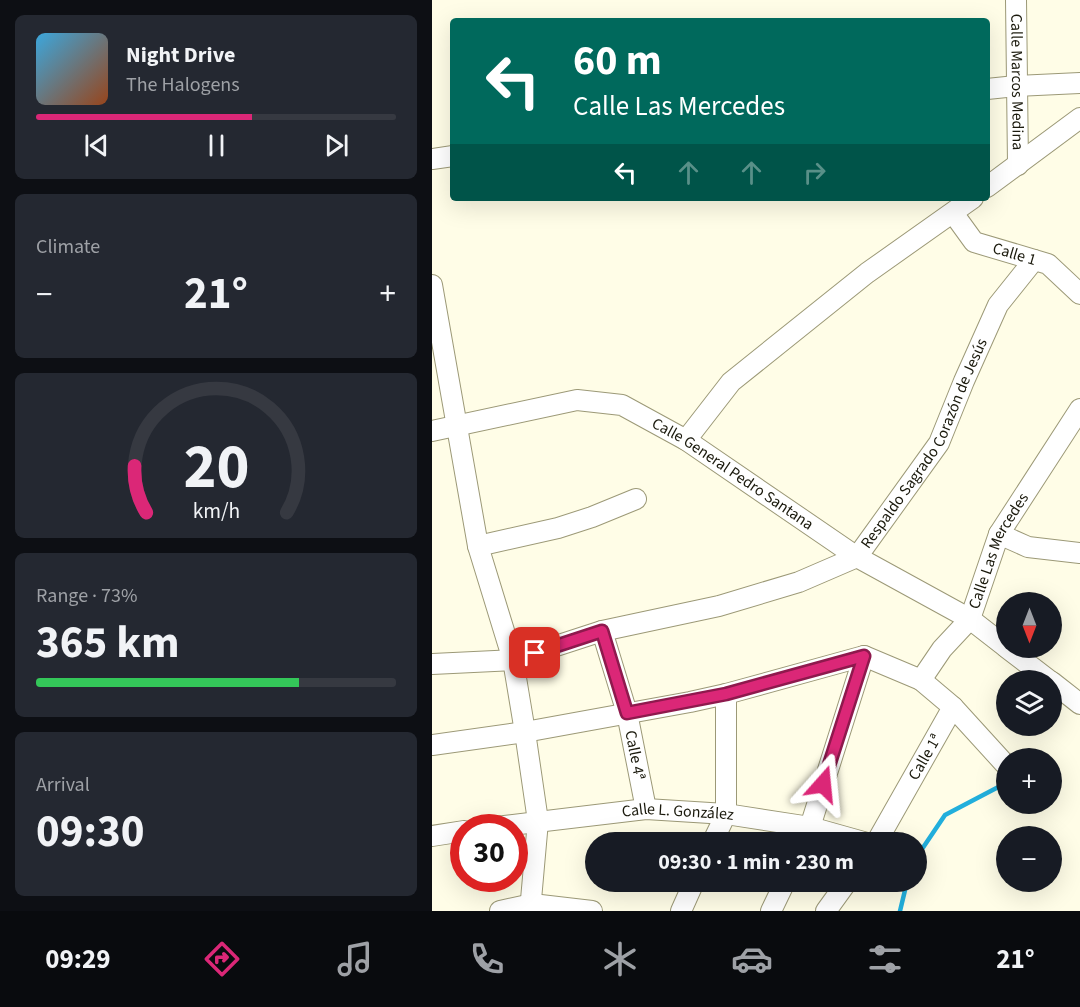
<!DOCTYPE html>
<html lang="en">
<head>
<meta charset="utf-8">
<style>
  body { margin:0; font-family:"Source Sans 3",sans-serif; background:#242831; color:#f1f3f6; height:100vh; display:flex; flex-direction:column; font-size:22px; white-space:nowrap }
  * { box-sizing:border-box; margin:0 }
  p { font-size:20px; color:#9ea1a6 }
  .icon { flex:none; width:33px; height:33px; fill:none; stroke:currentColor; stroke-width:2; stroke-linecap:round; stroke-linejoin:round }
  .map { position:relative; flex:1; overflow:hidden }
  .details { display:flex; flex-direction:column; gap:15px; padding:15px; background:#0d0f14; width:432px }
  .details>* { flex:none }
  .hud { position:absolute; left:18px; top:18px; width:540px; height:183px; border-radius:6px; box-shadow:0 6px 24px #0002; background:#00695c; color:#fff; overflow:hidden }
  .needle { width:39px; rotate:180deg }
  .tools { position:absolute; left:564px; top:592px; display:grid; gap:12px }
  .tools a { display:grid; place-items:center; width:66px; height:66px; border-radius:50%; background:#171b24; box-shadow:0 6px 24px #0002; font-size:30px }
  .speed { position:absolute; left:18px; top:814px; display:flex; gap:12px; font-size:30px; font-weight:700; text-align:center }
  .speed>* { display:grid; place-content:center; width:78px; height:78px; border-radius:50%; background:#171b24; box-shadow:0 6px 24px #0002; line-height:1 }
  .speed .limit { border:9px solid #d22; background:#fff; color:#111 }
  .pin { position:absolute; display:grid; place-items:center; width:51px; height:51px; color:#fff; margin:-26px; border-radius:12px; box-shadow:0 3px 9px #0006 }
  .me { position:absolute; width:66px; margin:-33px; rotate:18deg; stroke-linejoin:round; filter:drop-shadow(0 0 4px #0008) }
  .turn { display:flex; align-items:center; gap:21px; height:126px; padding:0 24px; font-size:27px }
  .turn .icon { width:78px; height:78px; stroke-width:2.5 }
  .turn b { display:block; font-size:42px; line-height:51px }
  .lanes { display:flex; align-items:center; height:57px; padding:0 24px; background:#0003; justify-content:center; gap:30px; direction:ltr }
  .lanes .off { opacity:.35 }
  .big { font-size:45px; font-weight:700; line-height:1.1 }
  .details .tile { flex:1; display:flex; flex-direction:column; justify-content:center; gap:9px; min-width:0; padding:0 21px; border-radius:9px; background:#242831 }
  .details .dial { align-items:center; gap:0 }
  .dial svg { height:156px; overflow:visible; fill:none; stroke:#363941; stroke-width:7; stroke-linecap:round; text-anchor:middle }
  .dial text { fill:#f1f3f6; stroke:none }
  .song { display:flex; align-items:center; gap:18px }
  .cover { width:72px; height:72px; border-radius:9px; background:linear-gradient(135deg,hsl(200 70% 55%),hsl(20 70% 35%)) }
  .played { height:6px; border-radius:3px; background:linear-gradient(90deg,#db2777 60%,#363941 60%) }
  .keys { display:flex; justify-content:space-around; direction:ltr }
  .heat { display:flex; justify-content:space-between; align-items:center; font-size:33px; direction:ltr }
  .charge { height:9px; border-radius:4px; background:linear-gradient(90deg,#34c759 73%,#363941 0) }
  .trip { position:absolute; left:153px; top:832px; width:342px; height:60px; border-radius:30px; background:#171b24; box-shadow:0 6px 24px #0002; font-weight:700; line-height:60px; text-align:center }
  .tabs { display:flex; height:96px; justify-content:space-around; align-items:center; background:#090b0e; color:#9ea1a6 }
  .tabs .icon { width:42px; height:42px }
  .tabs .current { color:#db2777 }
  .tabs b { font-size:27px; color:#f1f3f6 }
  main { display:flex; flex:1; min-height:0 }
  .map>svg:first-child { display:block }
</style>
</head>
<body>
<main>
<section class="details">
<div class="tile">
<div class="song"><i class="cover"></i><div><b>Night Drive</b><p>The Halogens</p></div></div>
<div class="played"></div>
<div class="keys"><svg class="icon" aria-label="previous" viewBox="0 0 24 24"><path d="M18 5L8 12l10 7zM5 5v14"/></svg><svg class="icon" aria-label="pause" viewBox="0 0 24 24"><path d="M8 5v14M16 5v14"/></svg><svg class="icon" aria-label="next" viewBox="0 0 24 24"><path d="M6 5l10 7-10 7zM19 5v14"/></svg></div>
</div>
<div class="tile"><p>Climate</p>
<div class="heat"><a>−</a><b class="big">21°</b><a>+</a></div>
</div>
<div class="tile dial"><svg viewBox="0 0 100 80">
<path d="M14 69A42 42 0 1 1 86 69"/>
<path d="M14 69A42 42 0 0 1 8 45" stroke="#db2777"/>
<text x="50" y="56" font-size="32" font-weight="700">20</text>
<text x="50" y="72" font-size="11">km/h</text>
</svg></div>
<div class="tile"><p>Range · 73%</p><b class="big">365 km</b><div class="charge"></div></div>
<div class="tile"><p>Arrival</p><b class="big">09:30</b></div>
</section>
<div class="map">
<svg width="648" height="911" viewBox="0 0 648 911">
  <rect width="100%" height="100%" fill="#fffde7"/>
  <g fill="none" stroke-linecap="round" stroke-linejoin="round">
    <!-- stream -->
    <g stroke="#22afdc" stroke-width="4.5">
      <path d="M484,858L513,815L574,783"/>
      <path d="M468,911L475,882"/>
    </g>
    <defs>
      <g id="street">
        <path id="s1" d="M584,0L586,165"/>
        <path d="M555,89L584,86L648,83"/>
        <path d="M0,159L21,156"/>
        <path d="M555,187L648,118"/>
        <path id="s2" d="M521,213L542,242L616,264L648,294"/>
        <path d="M0,285L46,546L81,660L93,732L106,821L98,911"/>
        <path id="s3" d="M0,431L145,400L190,405L254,440L425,557L538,619L574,647"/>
        <path d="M254,440L299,382L435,273L541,198"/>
        <path d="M567,534L596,547L648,553"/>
        <path d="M46,546L126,528L160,517L204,499"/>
        <path d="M170,631L195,713L214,809"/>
        <path d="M575,648L618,681"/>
        <path id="s4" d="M0,664L81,660L170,631L287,606L367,582L425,557L507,443L532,381L566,305L602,260"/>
        <path d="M620,682L648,704"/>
        <path d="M521,707L572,763"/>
        <path id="s5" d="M0,745L93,732L258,702L294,694L432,656L489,680L510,649L538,619L567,534L648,409"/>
        <path id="s6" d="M55,828L214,809L294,814L378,827L435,843"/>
        <path d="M0,836L32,831"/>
        <path d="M280,843L294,814V694"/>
        <path d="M370,843L378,827L432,656"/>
        <path d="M444,843L521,707L489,680"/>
        <path d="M68,911L100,904L160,911"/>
        <path d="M249,911L262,882"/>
        <path d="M339,911L353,882"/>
        <path d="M394,911L415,882"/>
      </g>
    </defs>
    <!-- street casing -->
    <use href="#street" stroke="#9c9977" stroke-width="22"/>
    <!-- street -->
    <use href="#street" stroke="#fff" stroke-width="20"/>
  </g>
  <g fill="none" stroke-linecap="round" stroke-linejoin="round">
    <defs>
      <path id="route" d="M103,653L170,631L195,713L294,694L432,656L391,784"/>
    </defs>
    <!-- route casing -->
    <use href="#route" stroke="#8e194d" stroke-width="15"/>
    <!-- route -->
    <use href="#route" stroke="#db2777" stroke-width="10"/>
  </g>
  <g text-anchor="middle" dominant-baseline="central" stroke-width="5" stroke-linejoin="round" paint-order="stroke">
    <!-- street labels -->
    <g font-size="16" fill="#1a190c" stroke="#fff">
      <text stroke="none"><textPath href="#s1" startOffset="82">Calle Marcos Medina</textPath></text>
      <text stroke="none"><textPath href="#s2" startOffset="78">Calle 1</textPath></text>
      <text stroke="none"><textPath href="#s4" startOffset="574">Respaldo Sagrado Corazón de Jesús</textPath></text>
      <text stroke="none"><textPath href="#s3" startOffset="324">Calle General Pedro Santana</textPath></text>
      <text stroke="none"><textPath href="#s5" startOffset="656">Calle Las Mercedes</textPath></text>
      <text transform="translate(203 755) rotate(79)">Calle 4ª</text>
      <text transform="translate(493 757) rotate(-60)">Calle 1ª</text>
      <text stroke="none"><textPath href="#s6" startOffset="192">Calle L. González</textPath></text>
    </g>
  </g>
</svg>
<div class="tools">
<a><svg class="needle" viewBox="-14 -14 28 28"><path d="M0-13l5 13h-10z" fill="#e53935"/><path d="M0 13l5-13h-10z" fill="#9ea1a6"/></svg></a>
<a><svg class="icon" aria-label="layers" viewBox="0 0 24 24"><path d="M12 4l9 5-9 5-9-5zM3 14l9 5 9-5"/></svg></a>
<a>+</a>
<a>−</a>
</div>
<div class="speed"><div class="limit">30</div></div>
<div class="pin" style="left:103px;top:653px;background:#d93025"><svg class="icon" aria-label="arrive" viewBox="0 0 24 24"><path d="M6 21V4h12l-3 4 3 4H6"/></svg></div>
<svg class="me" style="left:391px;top:784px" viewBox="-20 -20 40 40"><path d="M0-17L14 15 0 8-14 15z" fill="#db2777" stroke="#fff" stroke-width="4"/></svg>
<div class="trip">09:30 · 1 min · 230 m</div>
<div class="hud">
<div class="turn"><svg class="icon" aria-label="left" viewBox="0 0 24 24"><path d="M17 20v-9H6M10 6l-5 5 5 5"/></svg><div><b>60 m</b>Calle Las Mercedes</div></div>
<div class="lanes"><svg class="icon" aria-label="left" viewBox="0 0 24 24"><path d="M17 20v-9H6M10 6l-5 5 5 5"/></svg><svg class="icon off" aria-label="ahead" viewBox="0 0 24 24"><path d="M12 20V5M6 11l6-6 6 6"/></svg><svg class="icon off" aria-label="ahead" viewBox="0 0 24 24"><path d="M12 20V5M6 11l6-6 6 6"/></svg><svg class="icon off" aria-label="right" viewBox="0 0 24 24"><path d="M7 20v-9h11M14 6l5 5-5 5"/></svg></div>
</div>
</div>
</main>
<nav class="tabs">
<b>09:29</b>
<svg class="icon current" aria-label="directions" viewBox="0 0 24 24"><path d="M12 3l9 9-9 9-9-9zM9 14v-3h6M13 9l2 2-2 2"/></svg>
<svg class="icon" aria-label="music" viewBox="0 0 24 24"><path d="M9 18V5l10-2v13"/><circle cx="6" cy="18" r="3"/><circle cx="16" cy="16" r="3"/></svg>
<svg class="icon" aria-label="phone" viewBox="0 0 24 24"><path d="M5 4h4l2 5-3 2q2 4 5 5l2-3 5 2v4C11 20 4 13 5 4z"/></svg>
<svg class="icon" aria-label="climate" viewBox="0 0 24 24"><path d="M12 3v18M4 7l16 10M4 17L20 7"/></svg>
<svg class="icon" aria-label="car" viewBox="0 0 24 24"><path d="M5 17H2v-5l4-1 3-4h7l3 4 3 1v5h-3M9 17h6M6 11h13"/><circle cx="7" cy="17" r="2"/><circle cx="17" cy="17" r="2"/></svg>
<svg class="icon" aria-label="filters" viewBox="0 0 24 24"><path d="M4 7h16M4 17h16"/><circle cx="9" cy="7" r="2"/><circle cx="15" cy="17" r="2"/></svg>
<b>21°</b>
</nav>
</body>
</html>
